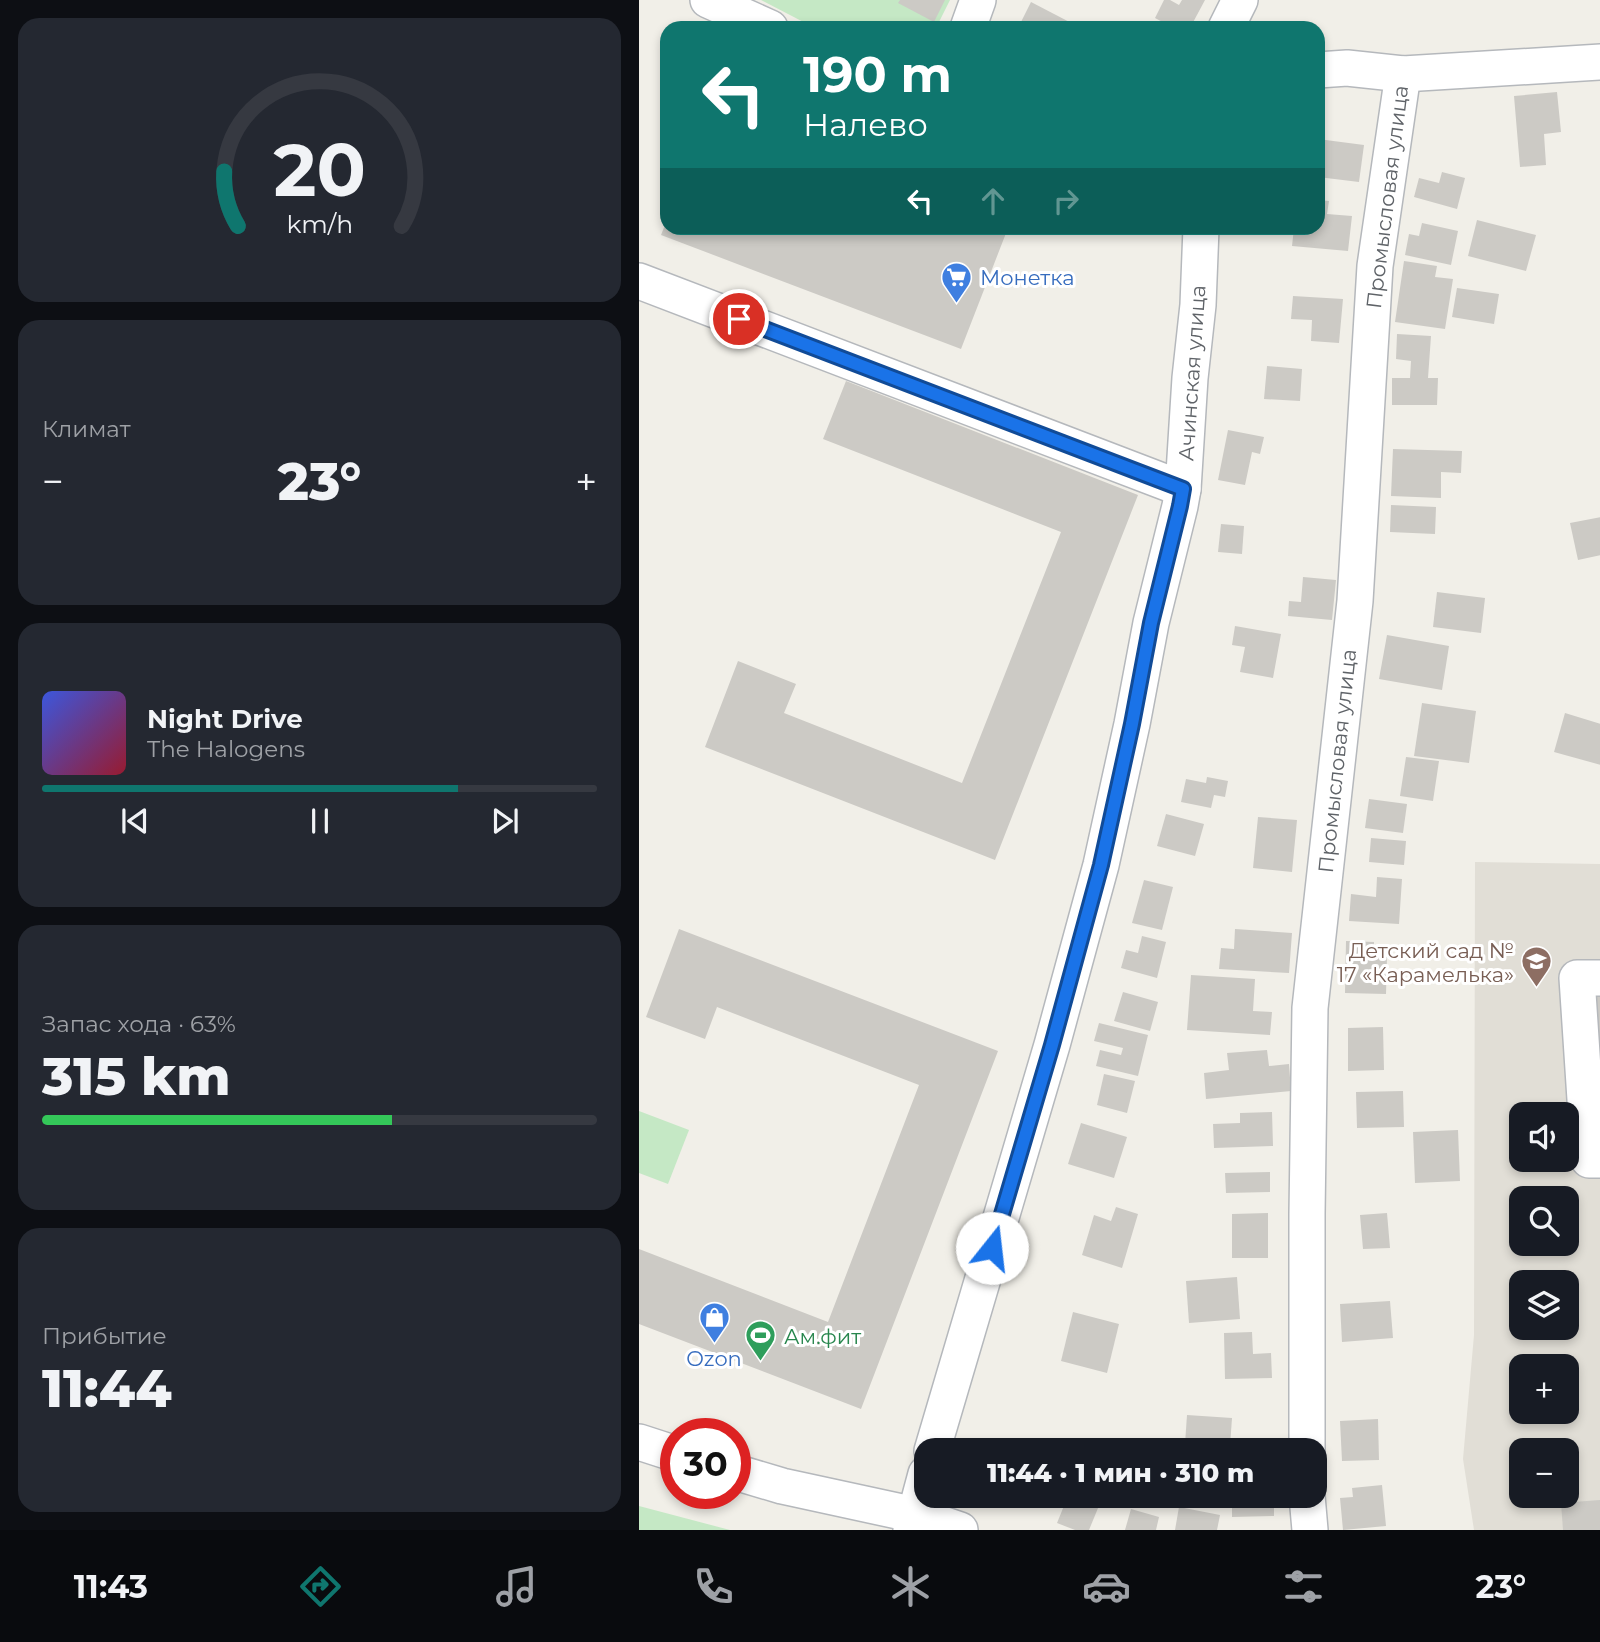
<!DOCTYPE html>
<html lang="ru">
<head>
<meta charset="utf-8">
<style>
  body { margin:0; font-family:Montserrat,sans-serif; background:#242831; color:#f1f3f6; height:100vh; display:flex; flex-direction:column; font-size:26px; white-space:nowrap }
  * { box-sizing:border-box; margin:0 }
  p { font-size:23px; color:#9ea1a6 }
  .icon { flex:none; width:38px; height:38px; fill:none; stroke:currentColor; stroke-width:2; stroke-linecap:round; stroke-linejoin:round }
  .map { position:relative; flex:1; overflow:hidden }
  .details { display:flex; flex-direction:column; gap:18px; padding:18px; background:#0d0f14; width:639px }
  .details>* { flex:none }
  .hud { position:absolute; left:21px; top:21px; width:665px; height:214px; border-radius:21px; box-shadow:0 4px 10px #0003; background:#0f766e; color:#fff; overflow:hidden }
  .controls { position:absolute; left:870px; top:1102px; display:grid; gap:14px }
  .controls a { display:grid; place-items:center; width:70px; height:70px; border-radius:14px; background:#171b24; box-shadow:0 4px 10px #0003; font-size:35px }
  .speed { position:absolute; left:21px; top:1418px; display:flex; gap:14px; font-size:35px; font-weight:700; text-align:center }
  .speed>* { display:grid; place-content:center; width:91px; height:91px; border-radius:50%; background:#171b24; box-shadow:0 4px 10px #0003; line-height:1 }
  .speed .limit { border:10px solid #d22; background:#fff; color:#111 }
  .pin { position:absolute; display:grid; place-items:center; width:60px; height:60px; color:#fff; margin:-30px; border:4px solid #fff; border-radius:50%; box-shadow:0 2px 7px #0007 }
  .me { position:absolute; width:77px; margin:-38px; rotate:16deg; stroke-linejoin:round; filter:drop-shadow(0 0 5px #0008) }
  .turn { display:flex; align-items:center; gap:24px; height:147px; padding:0 28px; font-size:32px }
  .turn .icon { width:91px; height:91px; stroke-width:2.5 }
  .turn b { display:block; font-size:49px; line-height:60px }
  .lanes { display:flex; align-items:center; height:66px; padding:0 28px; background:#0003; justify-content:center; gap:35px; direction:ltr }
  .lanes .off { opacity:.35 }
  .big { font-size:52px; font-weight:800; line-height:1.1 }
  .details .widget { flex:1; display:flex; flex-direction:column; justify-content:center; gap:10px; min-width:0; padding:0 24px; border-radius:21px; background:#242831 }
  .details .dial { align-items:center; gap:0 }
  .dial svg { height:182px; overflow:visible; fill:none; stroke:#363941; stroke-width:7; stroke-linecap:round; text-anchor:middle }
  .dial text { fill:#f1f3f6; stroke:none }
  .song { display:flex; align-items:center; gap:21px }
  .cover { width:84px; height:84px; border-radius:10px; background:linear-gradient(135deg,hsl(230 70% 55%),hsl(350 70% 35%)) }
  .played { height:7px; border-radius:4px; background:linear-gradient(90deg,#0f766e 75%,#363941 75%) }
  .keys { display:flex; justify-content:space-around; direction:ltr }
  .heat { display:flex; justify-content:space-between; align-items:center; font-size:38px; direction:ltr }
  .charge { height:10px; border-radius:5px; background:linear-gradient(90deg,#34c759 63%,#363941 0) }
  .trip { position:absolute; left:275px; top:1438px; width:413px; height:70px; border-radius:21px; background:#171b24; box-shadow:0 4px 10px #0003; font-weight:800; line-height:70px; text-align:center }
  .menu { display:flex; height:112px; justify-content:space-around; align-items:center; background:#090b0e; color:#9ea1a6 }
  .menu .icon { width:49px; height:49px }
  .menu .current { color:#0f766e }
  .menu b { font-size:32px; color:#f1f3f6 }
  main { display:flex; flex:1; min-height:0 }
  .map>svg:first-child { display:block }
</style>
</head>
<body>
<main>
<section class="details">
<div class="widget dial"><svg viewBox="0 0 100 80">
<path d="M14 69A42 42 0 1 1 86 69"/>
<path d="M14 69A42 42 0 0 1 8 45" stroke="#0f766e"/>
<text x="50" y="56" font-size="32" font-weight="700">20</text>
<text x="50" y="72" font-size="11">km/h</text>
</svg></div>
<div class="widget"><p>Климат</p>
<div class="heat"><a>−</a><b class="big">23°</b><a>+</a></div>
</div>
<div class="widget">
<div class="song"><i class="cover"></i><div><b>Night Drive</b><p>The Halogens</p></div></div>
<div class="played"></div>
<div class="keys"><svg class="icon" aria-label="previous" viewBox="0 0 24 24"><path d="M18 5L8 12l10 7zM5 5v14"/></svg><svg class="icon" aria-label="pause" viewBox="0 0 24 24"><path d="M8 5v14M16 5v14"/></svg><svg class="icon" aria-label="next" viewBox="0 0 24 24"><path d="M6 5l10 7-10 7zM19 5v14"/></svg></div>
</div>
<div class="widget"><p>Запас хода · 63%</p><b class="big">315 km</b><div class="charge"></div></div>
<div class="widget"><p>Прибытие</p><b class="big">11:44</b></div>
</section>
<div class="map">
<svg width="962" height="1530" viewBox="0 0 962 1530">
  <rect width="100%" height="100%" fill="#f1efe8"/>
  <!-- education -->
  <path fill="#e1ded6" fill-rule="evenodd" d="M836,862L961,864V1530H835L824,1459L835,1335ZM882,1115H928V1160H882ZM882,1199H928V1244H882ZM882,1283H928V1328H882ZM882,1367H928V1412H882ZM882,1451H928V1496H882Z"/>
  <!-- green -->
  <g fill="#c5e8c5">
    <path d="M122,0H311L297,28H176Z"/>
    <path d="M0,1111L50,1130L29,1184L0,1173Z"/>
    <path d="M0,1506L91,1530H0Z"/>
  </g>
  <!-- building -->
  <g fill="#cccac5">
    <path d="M261,0H306L295,22L259,3Z"/>
    <path d="M525,0H531L540,5L543,0H566L551,28H535L516,18Z"/>
    <path d="M392,2L442,28H379Z"/>
    <path d="M918,92L922,132L905,134L907,165L881,167L875,96Z"/>
    <path d="M679,139L725,145L720,182L679,177Z"/>
    <path d="M803,172L826,178L818,209L775,197L780,178L800,183Z"/>
    <path d="M679,200L690,201L688,214L713,216L709,251L653,246L655,228H679Z"/>
    <path d="M28,220V228H369L322,349L22,235Z"/>
    <path d="M838,220L897,235L887,271L829,256Z"/>
    <path d="M783,223L819,231L812,265L766,255L770,234L780,236Z"/>
    <path d="M765,261L798,266L796,277L814,279L806,329L756,322Z"/>
    <path d="M818,288L860,294L855,324L813,317Z"/>
    <path d="M654,296L704,299L700,343L672,341L673,320L652,319Z"/>
    <path d="M758,334L792,336L789,378H799L798,405H753V378H771L772,361L757,359Z"/>
    <path d="M628,366L663,369L661,401L625,399Z"/>
    <path d="M207,381L499,495L356,860L66,747L99,661L157,684L145,713L323,783L422,532L184,439Z"/>
    <path d="M589,430L625,437L621,454L613,452L606,485L579,480Z"/>
    <path d="M754,449L823,451L822,473L802,472V498L752,496Z"/>
    <path d="M752,505L797,507L796,534L751,532Z"/>
    <path d="M962,517V555L939,560L931,523Z"/>
    <path d="M582,524L605,526L603,554L579,552Z"/>
    <path d="M664,577L697,580L693,620L649,616L650,601L662,602Z"/>
    <path d="M798,592L846,598L842,633L794,627Z"/>
    <path d="M596,626L642,634L634,678L601,672L606,647L593,645Z"/>
    <path d="M748,635L810,646L803,690L740,679Z"/>
    <path d="M783,703L837,711L830,763L775,756Z"/>
    <path d="M926,713L962,724V765L915,752Z"/>
    <path d="M767,757L800,761L794,801L761,796Z"/>
    <path d="M568,777L589,781L586,797L575,795L572,808L542,802L547,779L567,783Z"/>
    <path d="M730,799L768,804L764,833L726,828Z"/>
    <path d="M527,814L565,824L556,856L518,846Z"/>
    <path d="M619,817L658,820L653,872L614,868Z"/>
    <path d="M732,838L767,841L765,865L730,862Z"/>
    <path d="M738,877L763,879L760,924L710,921L712,894L737,897Z"/>
    <path d="M505,880L534,887L523,930L493,923Z"/>
    <path d="M40,929L359,1051L222,1409L0,1324V1249L189,1322L280,1085L78,1007L66,1039L7,1017Z"/>
    <path d="M596,929L653,933L650,973L580,969L582,948L595,949Z"/>
    <path d="M503,936L527,942L518,978L482,968L487,950L499,953Z"/>
    <path d="M707,941L735,942V957H748L747,994L706,993Z"/>
    <path d="M552,975L616,979L614,1011L633,1012L631,1035L548,1030Z"/>
    <path d="M952,989H962V1080Z"/>
    <path d="M484,992L519,1002L511,1031L475,1021Z"/>
    <path d="M460,1023L509,1035L499,1076L457,1066L461,1050L482,1055L484,1048L455,1041Z"/>
    <path d="M744,1027L745,1070L709,1071V1028Z"/>
    <path d="M628,1050L630,1066L650,1064L652,1091L567,1099L565,1073L590,1070L588,1053Z"/>
    <path d="M465,1074L496,1081L488,1113L458,1105Z"/>
    <path d="M764,1091L765,1127L718,1128L717,1092Z"/>
    <path d="M633,1112L634,1146L575,1148L574,1124L601,1123V1113Z"/>
    <path d="M442,1123L488,1137L475,1178L429,1164Z"/>
    <path d="M819,1130L821,1181L776,1183L774,1132Z"/>
    <path d="M631,1172V1192L587,1193L586,1173Z"/>
    <path d="M477,1207L499,1214L483,1268L443,1255L455,1215L472,1221Z"/>
    <path d="M629,1213V1258H593V1214Z"/>
    <path d="M748,1213L751,1248L724,1249L721,1215Z"/>
    <path d="M598,1277L601,1319L550,1323L547,1281Z"/>
    <path d="M751,1301L754,1338L703,1342L701,1304Z"/>
    <path d="M434,1312L480,1324L468,1373L422,1361Z"/>
    <path d="M613,1332L614,1354L632,1353L633,1378L586,1379L585,1333Z"/>
    <path d="M548,1415L593,1418L591,1446L546,1444Z"/>
    <path d="M739,1419L740,1460L703,1461L701,1421Z"/>
    <path d="M743,1485L747,1526L704,1530L701,1498L714,1497L713,1488Z"/>
    <path d="M356,1496H382L378,1506Z"/>
    <path d="M429,1496H464L450,1530H436L418,1523Z"/>
    <path d="M593,1496H635V1516L593,1517Z"/>
    <path d="M962,1500V1530H924L922,1503Z"/>
    <path d="M540,1507L581,1515L578,1530H536Z"/>
    <path d="M492,1509L520,1517L517,1530H486Z"/>
  </g>
  <g fill="none" stroke-linecap="round" stroke-linejoin="round">
    <defs>
      <g id="minor">
        <path d="M69,0L131,28"/>
        <path d="M329,28L339,0"/>
        <path d="M587,28L601,0"/>
        <path d="M679,70L708,68L764,74L962,62"/>
        <path d="M0,281L544,489"/>
        <path d="M962,978H938L950,1160H962"/>
        <path d="M0,1442L37,1454"/>
        <path d="M293,1451L413,1045L462,865L493,724L512,623L541,506L544,489L551,378L559,305L562,228"/>
        <path d="M668,1451V1214L671,1008L716,601L736,266L764,74"/>
        <path d="M96,1472L143,1486L277,1515L321,1530"/>
        <path d="M668,1496L671,1530"/>
        <path d="M272,1530L287,1474"/>
      </g>
    </defs>
    <!-- minor casing -->
    <use href="#minor" stroke="#b5b8bc" stroke-width="38"/>
    <!-- minor -->
    <use href="#minor" stroke="#fff" stroke-width="35"/>
  </g>
  <g fill="none" stroke-linecap="round" stroke-linejoin="round">
    <defs>
      <path id="route" d="M100,319L544,489L541,506L512,623L493,724L462,865L413,1045L353,1248"/>
    </defs>
    <!-- route casing -->
    <use href="#route" stroke="#114b97" stroke-width="18"/>
    <!-- route -->
    <use href="#route" stroke="#1a73e8" stroke-width="12"/>
  </g>
  <!-- icons -->
  <defs>
    <symbol id="supermarket-pin" viewBox="-11 -11 22 30"><path d="M0 17L-7.5 6A9.5 9.5 0 1 1 7.5 6Z" fill="#3f7fe0" stroke="#fff"/><path d="M-6-5.5h2.5l.6 2H6L4.5 2H-2.5L-4.4-4H-6ZM-1.5 3.2a1.3 1.3 0 1 0 .1 0ZM3 3.2a1.3 1.3 0 1 0 .1 0Z" fill="#fff"/></symbol>
    <symbol id="school-pin" viewBox="-11 -11 22 30"><path d="M0 17L-7.5 6A9.5 9.5 0 1 1 7.5 6Z" fill="#8d6e63" stroke="#fff"/><path d="M0-5L7-2L0 1L-7-2ZM-4 1L0 2.5L4 1V4Q0 6-4 4Z" fill="#fff"/></symbol>
    <symbol id="shop-pin" viewBox="-11 -11 22 30"><path d="M0 17L-7.5 6A9.5 9.5 0 1 1 7.5 6Z" fill="#3f7fe0" stroke="#fff"/><path d="M-5-2.5h2.3a2.7 3.5 0 0 1 5.4 0H5L5.5 6h-11ZM-1.5-2.5h3a1.5 2.3 0 0 0-3 0Z" fill="#fff"/></symbol>
    <symbol id="stadium-pin" viewBox="-11 -11 22 30"><path d="M0 17L-7.5 6A9.5 9.5 0 1 1 7.5 6Z" fill="#2e9e5b" stroke="#fff"/><path d="M0-5a6.5 5 0 1 0 0 10a6.5 5 0 1 0 0-10ZM-3.5-1.8h7v3.6h-7Z" fill="#fff"/></symbol>
  </defs>
  <g fill-rule="evenodd">
    <use href="#supermarket-pin" x="300" y="260" width="35" height="47"/>
    <use href="#school-pin" x="880" y="944" width="35" height="47"/>
    <use href="#shop-pin" x="58" y="1300" width="35" height="47"/>
    <use href="#stadium-pin" x="104" y="1318" width="35" height="47"/>
  </g>
  <g text-anchor="middle" dominant-baseline="central" stroke-width="6" stroke-linejoin="round" paint-order="stroke">
    <!-- street labels -->
    <g font-size="21" fill="#5f6368" stroke="#fff">
      <text transform="translate(748 197) rotate(-83)">Промысловая улица</text>
      <text transform="translate(553 373) rotate(-86)">Ачинская улица</text>
      <text transform="translate(698 761) rotate(-84)">Промысловая улица</text>
    </g>
    <!-- shop labels -->
    <g font-size="21" fill="#366cbe" stroke="#fff" text-anchor="start">
      <text x="341" y="277">Монетка</text>
      <text x="75" y="1358" text-anchor="middle">Ozon</text>
    </g>
    <!-- education labels -->
    <g font-size="21" fill="#785e54" stroke="#fff" text-anchor="end">
      <text x="875" y="950">Детский сад №<tspan x="875" dy="24">17 «Карамелька»</tspan></text>
    </g>
    <!-- leisure labels -->
    <g font-size="21" fill="#27864d" stroke="#fff" text-anchor="start">
      <text x="145" y="1336">Ам.фит</text>
    </g>
  </g>
</svg>
<div class="controls">
<a><svg class="icon" aria-label="sound" viewBox="0 0 24 24"><path d="M4 9h4l5-4v14l-5-4H4zM17 9q2 3 0 6"/></svg></a>
<a><svg class="icon" aria-label="search" viewBox="0 0 24 24"><circle cx="10" cy="10" r="6"/><path d="M15 15l6 6"/></svg></a>
<a><svg class="icon" aria-label="layers" viewBox="0 0 24 24"><path d="M12 4l9 5-9 5-9-5zM3 14l9 5 9-5"/></svg></a>
<a>+</a>
<a>−</a>
</div>
<div class="speed"><div class="limit">30</div></div>
<div class="pin" style="left:100px;top:319px;background:#d93025"><svg class="icon" aria-label="arrive" viewBox="0 0 24 24"><path d="M6 21V4h12l-3 4 3 4H6"/></svg></div>
<svg class="me" style="left:353px;top:1248px" viewBox="-20 -20 40 40"><circle r="19" fill="#fff"/><path d="M0-13L10 11 0 6-10 11z" fill="#1a73e8"/></svg>
<div class="trip">11:44 · 1 мин · 310 m</div>
<div class="hud">
<div class="turn"><svg class="icon" aria-label="left" viewBox="0 0 24 24"><path d="M17 20v-9H6M10 6l-5 5 5 5"/></svg><div><b>190 m</b>Налево</div></div>
<div class="lanes"><svg class="icon" aria-label="left" viewBox="0 0 24 24"><path d="M17 20v-9H6M10 6l-5 5 5 5"/></svg><svg class="icon off" aria-label="ahead" viewBox="0 0 24 24"><path d="M12 20V5M6 11l6-6 6 6"/></svg><svg class="icon off" aria-label="right" viewBox="0 0 24 24"><path d="M7 20v-9h11M14 6l5 5-5 5"/></svg></div>
</div>
</div>
</main>
<nav class="menu">
<b>11:43</b>
<svg class="icon current" aria-label="directions" viewBox="0 0 24 24"><path d="M12 3l9 9-9 9-9-9zM9 14v-3h6M13 9l2 2-2 2"/></svg>
<svg class="icon" aria-label="music" viewBox="0 0 24 24"><path d="M9 18V5l10-2v13"/><circle cx="6" cy="18" r="3"/><circle cx="16" cy="16" r="3"/></svg>
<svg class="icon" aria-label="phone" viewBox="0 0 24 24"><path d="M5 4h4l2 5-3 2q2 4 5 5l2-3 5 2v4C11 20 4 13 5 4z"/></svg>
<svg class="icon" aria-label="climate" viewBox="0 0 24 24"><path d="M12 3v18M4 7l16 10M4 17L20 7"/></svg>
<svg class="icon" aria-label="car" viewBox="0 0 24 24"><path d="M5 17H2v-5l4-1 3-4h7l3 4 3 1v5h-3M9 17h6M6 11h13"/><circle cx="7" cy="17" r="2"/><circle cx="17" cy="17" r="2"/></svg>
<svg class="icon" aria-label="filters" viewBox="0 0 24 24"><path d="M4 7h16M4 17h16"/><circle cx="9" cy="7" r="2"/><circle cx="15" cy="17" r="2"/></svg>
<b>23°</b>
</nav>
</body>
</html>
